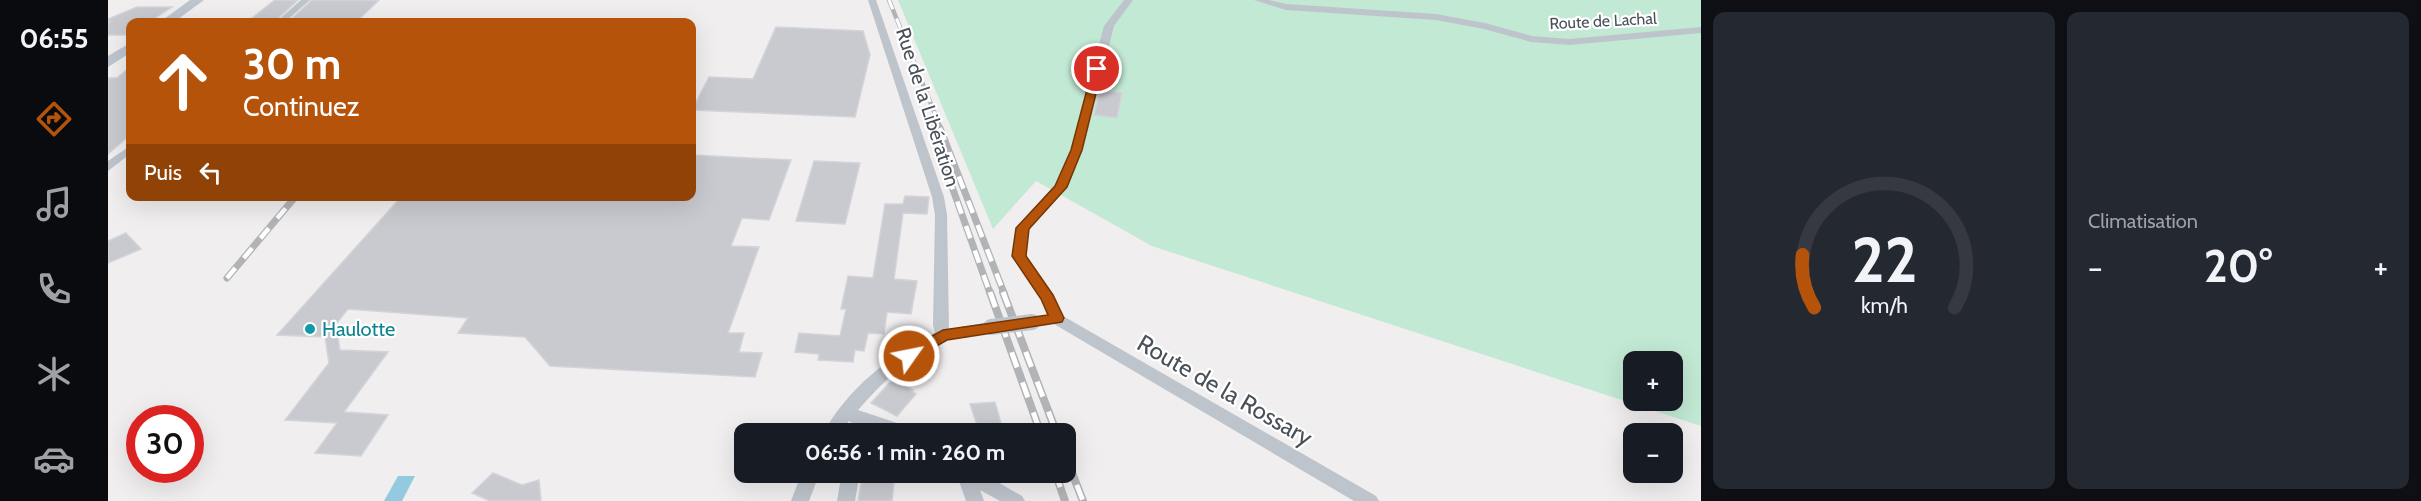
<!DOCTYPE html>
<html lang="fr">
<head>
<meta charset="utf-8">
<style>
  body { margin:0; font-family:Cabin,sans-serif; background:#242831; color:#f1f3f6; height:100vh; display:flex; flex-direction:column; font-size:22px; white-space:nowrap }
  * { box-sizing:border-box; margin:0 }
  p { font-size:20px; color:#9ea1a6 }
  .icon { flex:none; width:33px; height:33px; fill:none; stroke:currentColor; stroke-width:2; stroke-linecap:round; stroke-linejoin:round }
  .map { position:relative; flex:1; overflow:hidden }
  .sheet { display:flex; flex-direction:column; gap:12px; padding:12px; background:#0d0f14; width:720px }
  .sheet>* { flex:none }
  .top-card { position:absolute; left:18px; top:18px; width:570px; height:183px; border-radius:12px; box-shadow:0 6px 24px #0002; background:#b45309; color:#fff; overflow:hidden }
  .controls { position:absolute; left:1515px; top:351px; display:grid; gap:12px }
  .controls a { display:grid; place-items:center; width:60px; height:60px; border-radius:12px; background:#171b24; box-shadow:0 6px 24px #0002; font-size:30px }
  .speed { position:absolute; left:18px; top:405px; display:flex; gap:12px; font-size:30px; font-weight:700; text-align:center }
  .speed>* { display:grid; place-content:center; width:78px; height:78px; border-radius:50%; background:#171b24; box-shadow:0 6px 24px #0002; line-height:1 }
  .speed .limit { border:9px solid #d22; background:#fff; color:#111 }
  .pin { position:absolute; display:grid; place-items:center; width:51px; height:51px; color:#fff; margin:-26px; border:3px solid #fff; border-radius:50%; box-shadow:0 2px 6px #0007 }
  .me { position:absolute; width:66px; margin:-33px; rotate:57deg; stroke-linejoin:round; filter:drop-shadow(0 0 4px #0008) }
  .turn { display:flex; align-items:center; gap:21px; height:126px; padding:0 18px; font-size:27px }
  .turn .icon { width:78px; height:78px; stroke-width:2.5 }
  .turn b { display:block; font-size:42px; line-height:51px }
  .then { display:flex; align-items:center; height:57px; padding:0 18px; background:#0003; gap:12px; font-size:22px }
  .big { font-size:45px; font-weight:700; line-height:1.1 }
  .sheet .tile { flex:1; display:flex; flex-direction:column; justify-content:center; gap:9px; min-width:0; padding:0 21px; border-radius:12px; background:#242831 }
  .sheet .dial { align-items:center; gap:0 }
  .dial svg { height:156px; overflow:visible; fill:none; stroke:#363941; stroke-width:7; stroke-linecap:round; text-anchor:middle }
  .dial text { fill:#f1f3f6; stroke:none }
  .heat { display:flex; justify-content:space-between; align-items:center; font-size:33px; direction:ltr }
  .sheet .tiles { flex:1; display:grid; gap:12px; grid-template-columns:repeat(2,1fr) }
  .trip { position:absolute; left:626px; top:423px; width:342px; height:60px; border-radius:12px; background:#171b24; box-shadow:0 6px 24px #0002; font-weight:700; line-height:60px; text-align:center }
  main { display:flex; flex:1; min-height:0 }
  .dock { display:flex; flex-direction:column; width:108px; justify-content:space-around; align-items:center; background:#090b0e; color:#9ea1a6 }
  .dock .icon { width:42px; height:42px }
  .dock .current { color:#b45309 }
  .dock b { font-size:27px; color:#f1f3f6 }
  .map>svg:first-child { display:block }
</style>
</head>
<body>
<main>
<nav class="dock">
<b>06:55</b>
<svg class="icon current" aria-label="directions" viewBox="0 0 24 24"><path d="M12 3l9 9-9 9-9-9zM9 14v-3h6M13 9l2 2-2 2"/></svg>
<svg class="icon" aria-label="music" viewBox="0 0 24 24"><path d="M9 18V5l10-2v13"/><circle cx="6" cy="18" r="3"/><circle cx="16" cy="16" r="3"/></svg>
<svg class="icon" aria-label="phone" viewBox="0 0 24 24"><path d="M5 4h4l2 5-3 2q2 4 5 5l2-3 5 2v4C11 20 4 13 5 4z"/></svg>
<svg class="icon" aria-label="climate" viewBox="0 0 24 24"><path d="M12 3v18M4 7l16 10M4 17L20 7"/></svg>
<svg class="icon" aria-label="car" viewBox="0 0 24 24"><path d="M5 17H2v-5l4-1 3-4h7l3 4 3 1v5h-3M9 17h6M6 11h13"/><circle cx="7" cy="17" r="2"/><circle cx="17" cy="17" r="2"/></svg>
</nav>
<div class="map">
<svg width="1593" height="501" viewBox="0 0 1593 501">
  <rect width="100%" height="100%" fill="#f0eeee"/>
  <!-- green -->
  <path fill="#c2e9d4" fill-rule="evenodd" d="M790,0H1593V426L1044,246L928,181L885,229ZM1526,362H1564V400H1526Z"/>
  <!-- water -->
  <path fill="#94cae0" d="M290,476H307L294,501H276Z"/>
  <!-- building -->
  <g fill="#c9cad0" stroke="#d3d4d9" stroke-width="1.5">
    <path d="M167,0H190L166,22H139Z"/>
    <path d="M204,0H271L248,22H180Z"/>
    <path d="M29,7H64L41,22H22V35H0V24L2,22H0V19Z"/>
    <path d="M668,27L755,31L762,55L747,117L584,110L601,77L645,79Z"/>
    <path d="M22,67V135L0,154V78H9Z"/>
    <path d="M992,90L1014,93L1009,118L986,115Z"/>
    <path d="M584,155L683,160L661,220L634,218L623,246L651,247L620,333H636L631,352L654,353L647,377L442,366L417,337L350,333L360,318L240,309L228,324L232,350L280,352L236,412L280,415L253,456L207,453L229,423L177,420L221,363L217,337L169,335L294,196H584Z"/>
    <path d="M706,161L752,163L737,224L688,221Z"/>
    <path d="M797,196L821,197L819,214L795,213L786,279L809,281L803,314L779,312L776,334L760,333L756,351L747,350L745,362L710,360L711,354L687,352L691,333L732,336L738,309H733L740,276L765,278L777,204H795Z"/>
    <path d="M18,233L33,249L0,263V241Z"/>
    <path d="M785,379L805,390L803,391L808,394L789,416L763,403Z"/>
    <path d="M887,402L896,434H872L862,404Z"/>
    <path d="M755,472H787L784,501H750Z"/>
    <path d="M385,473L414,485L431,480L433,501H382L364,493Z"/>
  </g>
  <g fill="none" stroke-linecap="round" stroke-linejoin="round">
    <!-- minor -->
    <g fill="#bec4cb" fill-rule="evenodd">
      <path d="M193,0H202L177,22H168Z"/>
      <path d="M760,0H768L836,197L839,215L841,329L883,322L888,323L890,327L888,331C872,335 854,334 838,340C803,353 774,383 750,410L807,429L809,434H780L760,426V434H743L744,423L741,421L732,434H715C737,391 784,353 827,333L825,325L827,215L824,197Z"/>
      <path d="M1016,0H1025L1006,26L975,150L959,187L921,229L918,256L945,295L955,316L1268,496L1271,501H1246L946,324L924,327L919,326L917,322L919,318L940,315L933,299L904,256L908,228L947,186L963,150L996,26Z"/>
      <path d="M1146,0H1161L1178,4L1328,14L1377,23L1424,36L1461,39L1593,27V33L1461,45L1423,42L1376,29L1328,20L1178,10Z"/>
      <path d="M22,146V154L0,171V161Z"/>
      <path d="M694,472H712L701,501H683Z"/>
      <path d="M734,472H752L747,501H729Z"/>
      <path d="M844,472H872L914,496L917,501H892L872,490L876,501H858L852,484Z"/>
    </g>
    <!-- secondary -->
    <g fill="#bec5cf" fill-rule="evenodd">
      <path d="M82,0H96L66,22H52Z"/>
      <path d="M22,43V53L0,67V56Z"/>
    </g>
    <defs>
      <g id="rail-far2">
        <path d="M781,0L833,129"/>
        <path d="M821,123L823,129"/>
      </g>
      <g id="rail-far1">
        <path d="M823,128L882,293"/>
        <path d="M832,128L896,293"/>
        <path d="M119,278L188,196"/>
      </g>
      <g id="rail">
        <path d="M882,292L933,434"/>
        <path d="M895,292L949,434"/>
        <path d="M957,455L975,501"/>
        <path d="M947,472L957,501"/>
      </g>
    </defs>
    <!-- rail-far2 casing -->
    <use href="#rail-far2" stroke="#b1b3b7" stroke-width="4.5"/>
    <!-- rail-far1 casing -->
    <use href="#rail-far1" stroke="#b1b3b7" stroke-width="7"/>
    <!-- rail casing -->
    <use href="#rail" stroke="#b1b3b7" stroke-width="8"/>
    <!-- rail-far2 -->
    <use href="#rail-far2" stroke="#fff" stroke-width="3" stroke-dasharray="10" stroke-linecap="butt"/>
    <!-- rail-far1 -->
    <use href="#rail-far1" stroke="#fff" stroke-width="4.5" stroke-dasharray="13" stroke-linecap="butt"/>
    <!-- rail -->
    <use href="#rail" stroke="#fff" stroke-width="5" stroke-dasharray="16" stroke-linecap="butt"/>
    <!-- minor-bridge -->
    <path stroke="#bec4cb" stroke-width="16" d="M883,327L924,322"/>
  </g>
  <!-- route -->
  <path fill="#b45309" stroke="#753606" stroke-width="1.5" d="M985,67L994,69L974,150L959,187L921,229L918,256L945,295L956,318L954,322L839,340L806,359H795L793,356L795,352L835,330L940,315L933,299L904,256L908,228L947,186L963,150Z"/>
  <!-- markers -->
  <circle fill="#0f9aa8" stroke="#fff" stroke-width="2" cx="202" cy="329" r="6"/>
  <g text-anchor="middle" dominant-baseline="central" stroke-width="4.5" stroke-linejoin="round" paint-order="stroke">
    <!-- far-street labels -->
    <g font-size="16" fill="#495059" stroke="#fff">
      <text transform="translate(1495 21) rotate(-3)">Route de Lachal</text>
    </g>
    <!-- street labels -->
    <g font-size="20" fill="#495059" stroke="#fff">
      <text transform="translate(820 107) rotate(72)">Rue de la Libération</text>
    </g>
    <!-- culture labels -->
    <g font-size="20" fill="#0d838f" stroke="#fff" text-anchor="start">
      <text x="214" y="329">Haulotte</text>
    </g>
    <!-- near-street labels -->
    <g font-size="24" fill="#495059" stroke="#fff">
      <text transform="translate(1117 390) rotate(30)">Route de la Rossary</text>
    </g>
  </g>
</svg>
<div class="controls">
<a>+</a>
<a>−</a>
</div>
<div class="speed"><div class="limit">30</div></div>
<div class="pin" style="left:989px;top:69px;background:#d93025"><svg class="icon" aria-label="arrive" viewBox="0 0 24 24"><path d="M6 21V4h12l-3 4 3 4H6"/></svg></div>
<svg class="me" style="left:801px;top:356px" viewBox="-20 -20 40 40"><circle r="17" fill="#b45309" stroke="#fff" stroke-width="3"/><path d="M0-11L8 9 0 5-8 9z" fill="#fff"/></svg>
<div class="trip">06:56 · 1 min · 260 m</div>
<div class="top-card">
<div class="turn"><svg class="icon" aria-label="ahead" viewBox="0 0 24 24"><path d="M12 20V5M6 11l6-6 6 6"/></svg><div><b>30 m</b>Continuez</div></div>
<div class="then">Puis<svg class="icon" aria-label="left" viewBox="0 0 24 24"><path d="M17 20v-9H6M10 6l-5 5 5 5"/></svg></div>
</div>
</div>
<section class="sheet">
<div class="tiles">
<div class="tile dial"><svg viewBox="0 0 100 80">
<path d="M14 69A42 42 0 1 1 86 69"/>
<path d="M14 69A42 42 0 0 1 8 42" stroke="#b45309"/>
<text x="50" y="56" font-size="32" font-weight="700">22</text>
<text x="50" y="72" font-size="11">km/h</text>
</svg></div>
<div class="tile"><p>Climatisation</p>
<div class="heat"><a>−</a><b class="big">20°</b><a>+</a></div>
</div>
</div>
</section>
</main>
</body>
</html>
